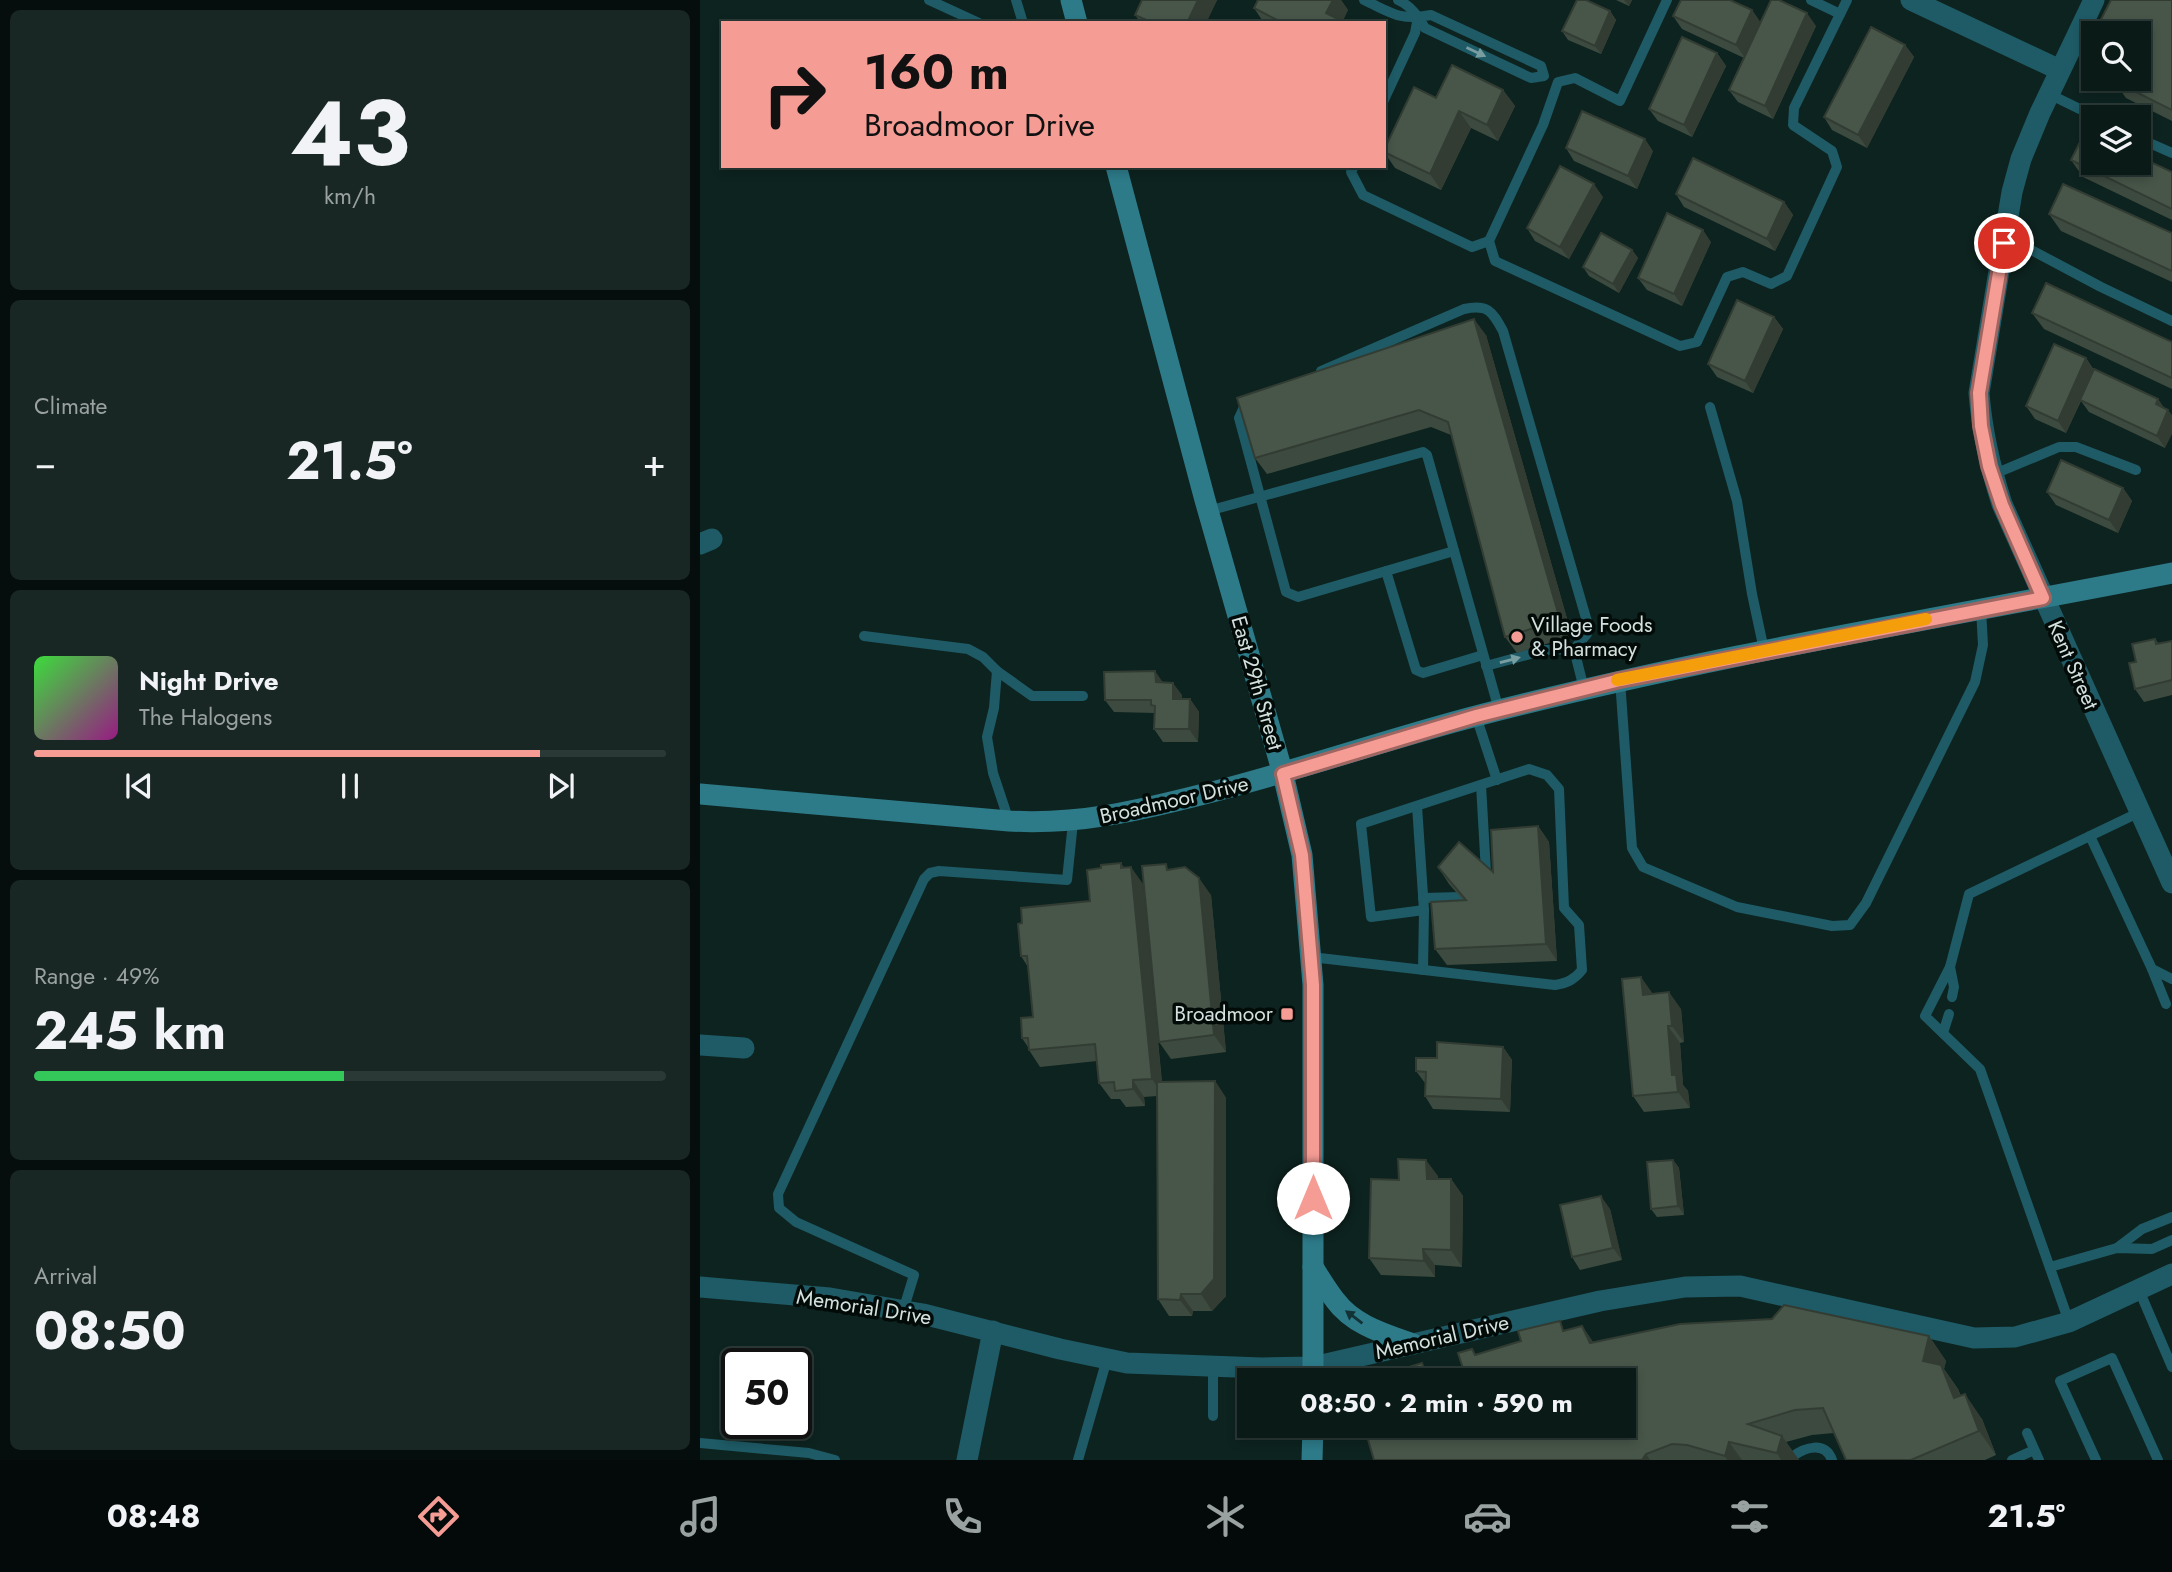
<!DOCTYPE html>
<html lang="en">
<head>
<meta charset="utf-8">
<style>
  body { margin:0; font-family:Jost,sans-serif; background:#182724; color:#f1f3f6; height:100vh; display:flex; flex-direction:column; font-size:26px; white-space:nowrap }
  * { box-sizing:border-box; margin:0 }
  p { font-size:23px; color:#99a1a1 }
  .icon { flex:none; width:38px; height:38px; fill:none; stroke:currentColor; stroke-width:2; stroke-linecap:round; stroke-linejoin:round }
  .map { position:relative; flex:1; overflow:hidden }
  .details { display:flex; flex-direction:column; gap:10px; padding:10px; background:#060e0d; width:700px }
  .details>* { flex:none }
  .guide { position:absolute; left:21px; top:21px; width:665px; height:147px; border-radius:0px; box-shadow:0 4px 10px #0003,0 0 0 2px #2a3836; background:#f59c95; color:#111; overflow:hidden }
  .controls { position:absolute; left:1381px; top:21px; display:grid; gap:14px }
  .controls a { display:grid; place-items:center; width:70px; height:70px; border-radius:0px; background:#0a1a17; box-shadow:0 4px 10px #0003,0 0 0 2px #2a3836; font-size:35px }
  .speed { position:absolute; left:21px; top:1348px; display:flex; gap:14px; font-size:35px; font-weight:700; text-align:center }
  .speed>* { display:grid; place-content:center; width:91px; height:91px; border-radius:50%; background:#0a1a17; box-shadow:0 4px 10px #0003,0 0 0 2px #2a3836; line-height:1 }
  .speed .limit { border:4px solid #111; border-radius:10px; background:#fff; color:#111 }
  .pin { position:absolute; display:grid; place-items:center; width:60px; height:60px; color:#fff; margin:-30px; border:4px solid #fff; border-radius:50%; box-shadow:0 2px 7px #0007 }
  .me { position:absolute; width:77px; margin:-38px; rotate:0deg; stroke-linejoin:round; filter:drop-shadow(0 0 5px #0008) }
  .turn { display:flex; align-items:center; gap:24px; height:147px; padding:0 28px; font-size:32px }
  .turn .icon { width:91px; height:91px; stroke-width:2.5 }
  .turn b { display:block; font-size:49px; line-height:60px }
  .big { font-size:52px; font-weight:700; line-height:1.1 }
  .details .tile { flex:1; display:flex; flex-direction:column; justify-content:center; gap:10px; min-width:0; padding:0 24px; border-radius:10px; background:#182724 }
  .details .dial { align-items:center; gap:0 }
  .dial b { font-size:91px; line-height:1 }
  .song { display:flex; align-items:center; gap:21px }
  .cover { width:84px; height:84px; border-radius:10px; background:linear-gradient(135deg,hsl(120 70% 55%),hsl(310 70% 35%)) }
  .played { height:7px; border-radius:4px; background:linear-gradient(90deg,#f59c95 80%,#2a3836 80%) }
  .keys { display:flex; justify-content:space-around; direction:ltr }
  .heat { display:flex; justify-content:space-between; align-items:center; font-size:38px; direction:ltr }
  .charge { height:10px; border-radius:5px; background:linear-gradient(90deg,#34c759 49%,#2a3836 0) }
  .trip { position:absolute; left:537px; top:1368px; width:399px; height:70px; border-radius:0px; background:#0a1a17; box-shadow:0 4px 10px #0003,0 0 0 2px #2a3836; font-weight:700; line-height:70px; text-align:center }
  .menu { display:flex; height:112px; justify-content:space-around; align-items:center; background:#040a09; color:#99a1a1 }
  .menu .icon { width:49px; height:49px }
  .menu .active { color:#f59c95 }
  .menu b { font-size:32px; color:#f1f3f6 }
  main { display:flex; flex:1; min-height:0 }
  .map>svg:first-child { display:block }
</style>
</head>
<body>
<main>
<section class="details">
<div class="tile dial"><b>43</b><p>km/h</p></div>
<div class="tile"><p>Climate</p>
<div class="heat"><a>−</a><b class="big">21.5°</b><a>+</a></div>
</div>
<div class="tile">
<div class="song"><i class="cover"></i><div><b>Night Drive</b><p>The Halogens</p></div></div>
<div class="played"></div>
<div class="keys"><svg class="icon" aria-label="previous" viewBox="0 0 24 24"><path d="M18 5L8 12l10 7zM5 5v14"/></svg><svg class="icon" aria-label="pause" viewBox="0 0 24 24"><path d="M8 5v14M16 5v14"/></svg><svg class="icon" aria-label="next" viewBox="0 0 24 24"><path d="M6 5l10 7-10 7zM19 5v14"/></svg></div>
</div>
<div class="tile"><p>Range · 49%</p><b class="big">245 km</b><div class="charge"></div></div>
<div class="tile"><p>Arrival</p><b class="big">08:50</b></div>
</section>
<div class="map">
<svg width="1472" height="1460" viewBox="0 0 1472 1460">
  <rect width="100%" height="100%" fill="#0d231f"/>
  <g fill="none" stroke-linecap="round" stroke-linejoin="round">
    <!-- lane -->
    <g stroke="#1e5b66" stroke-width="10">
      <path d="M229,0L279,23"/>
      <path d="M316,0L323,23"/>
      <path d="M664,0C692,13 699,21 731,15L841,66L844,76L831,78L725,28C718,16 711,6 698,0"/>
      <path d="M967,0L920,101L875,78L858,82L843,125L789,241L795,261L980,346L997,342L1027,277L1043,272L1071,284L1087,276L1137,167L1132,151L1093,125L1094,108L1147,0"/>
      <path d="M1111,0L1140,14"/>
      <path d="M1349,94L1396,117"/>
      <path d="M684,100L715,33L718,17"/>
      <path d="M1438,138L1472,153"/>
      <path d="M654,166L651,172L663,195L772,247L789,241"/>
      <path d="M1304,243L1320,244L1401,287L1472,321"/>
      <path d="M621,371L764,309C788,304 792,311 803,331L888,625L887,634L874,649L884,689"/>
      <path d="M549,403L545,405L539,418L586,592L598,597L754,551"/>
      <path d="M1010,407L1037,501L1052,594L1064,650"/>
      <path d="M1292,475L1359,447H1376L1436,470"/>
      <path d="M508,511L723,452L727,455L799,710"/>
      <path d="M686,571L716,670L723,673L783,655"/>
      <path d="M164,636L268,649L283,657L297,671L332,696H383"/>
      <path d="M845,650L874,649"/>
      <path d="M786,666L834,653"/>
      <path d="M297,671L294,708L287,737L293,773L309,821"/>
      <path d="M920,680L932,848L943,867L1037,907L1132,926L1150,925L1166,903L1275,682L1283,645L1281,609"/>
      <path d="M776,716L797,780"/>
      <path d="M781,785L786,872"/>
      <path d="M717,806L724,910L723,970"/>
      <path d="M1390,836L1452,969L1472,979"/>
      <path d="M723,898L761,897"/>
      <path d="M611,957L855,985C867,983 874,980 882,970L879,925L864,908L859,789L847,775L829,769L661,824L671,917L724,910"/>
      <path d="M1250,967L1254,987L1252,997"/>
      <path d="M1452,969L1466,1004"/>
      <path d="M1243,1033L1249,1014"/>
      <path d="M1417,1248L1442,1229L1472,1217"/>
      <path d="M1350,1267L1417,1248L1452,1249L1472,1240"/>
      <path d="M1439,1290L1472,1367"/>
      <path d="M203,1311L214,1275L96,1222L79,1208L78,1194L224,879L230,873L239,871L367,880L373,822"/>
      <path d="M1369,1322L1280,1069L1225,1016L1250,967L1269,894L1440,812"/>
      <path d="M513,1416V1367"/>
      <path d="M1327,1433L1339,1460"/>
      <path d="M0,1443L109,1453L135,1460"/>
      <path d="M1092,1457C1105,1447 1125,1441 1132,1460"/>
      <path d="M378,1460L407,1359"/>
      <path d="M1312,1460L1334,1450"/>
      <path d="M1396,1460L1360,1381L1412,1358L1458,1460"/>
    </g>
    <!-- street -->
    <g stroke="#1e5b66" stroke-width="21">
      <path d="M1211,0L1360,70"/>
      <path d="M1394,0L1340,113L1321,159L1312,192L1279,393C1282,432 1290,467 1302,504L1472,883"/>
      <path d="M0,544L12,539"/>
      <path d="M0,1045L44,1048"/>
      <path d="M0,1287L130,1298L223,1314L360,1349L427,1363L562,1368L613,1367L900,1301L985,1287L1040,1286L1274,1338L1315,1337L1369,1322L1472,1274"/>
      <path d="M267,1460L293,1331"/>
    </g>
    <!-- secondary -->
    <g stroke="#2d7a89" stroke-width="21">
      <path d="M371,0L377,23"/>
      <path d="M416,166L505,500L583,774L602,855L613,985V1381"/>
      <path d="M0,794L309,821C378,825 437,811 504,794C597,771 687,739 780,715C1008,656 1241,618 1472,573"/>
      <path d="M613,1267C620,1278 627,1290 635,1300C653,1325 685,1334 713,1344"/>
      <path d="M612,1460L613,1426"/>
    </g>
  </g>
  <!-- wall -->
  <g fill="#3d4a3f">
    <path d="M442,0H517L506,23H441L435,15Z"/>
    <path d="M558,0H641L648,10L642,21L646,23H564L554,8Z"/>
    <path d="M916,0H932L929,6Z"/>
    <path d="M1472,0V121L1426,98L1414,81Z"/>
    <path d="M1052,10L1060,22L1116,26L1073,119L1038,102L1029,90L1044,58L982,29L973,16Z"/>
    <path d="M910,11L916,20L901,54L868,40L862,31Z"/>
    <path d="M1205,45L1214,57L1167,148L1132,130L1124,117Z"/>
    <path d="M1017,53L1026,66L992,137L958,121L949,109Z"/>
    <path d="M803,90L815,106L798,141L771,128L741,190L695,168L684,152V150L736,98Z"/>
    <path d="M866,148L953,151L937,189L874,161Z"/>
    <path d="M1371,160L1472,172V220L1383,177Z"/>
    <path d="M976,194L1084,202L1093,215L1075,251L984,207Z"/>
    <path d="M903,197L869,259L835,241L827,228Z"/>
    <path d="M1349,214L1472,233V282L1361,231Z"/>
    <path d="M1011,242L982,306L947,290L938,278Z"/>
    <path d="M932,250L938,258L919,293L889,276L883,267Z"/>
    <path d="M1332,313L1472,342V389L1344,329Z"/>
    <path d="M1074,317L1083,329L1053,393L1017,377L1008,364Z"/>
    <path d="M786,335L872,636L817,653L805,637L751,435L731,427L567,474L555,458Z"/>
    <path d="M1386,358L1394,370L1458,399L1464,408L1465,448L1389,412L1381,401L1366,433L1335,419L1326,406Z"/>
    <path d="M1423,488L1432,501L1418,533L1356,505L1347,492Z"/>
    <path d="M1455,639L1459,644L1472,641V695L1444,702L1435,689Z"/>
    <path d="M463,682L482,695V699H490L499,712L498,742H463L454,729L455,713L414,712L405,700Z"/>
    <path d="M838,826L849,842L857,961L747,965L735,949L763,900L749,884L738,867L793,872Z"/>
    <path d="M424,868L443,884L462,1082L515,1081L526,1098V1296L512,1311H493L492,1316H469L458,1299L457,1096L444,1097L445,1106L426,1107L420,1099H411L399,1083L397,1061L340,1067L329,1050L328,1047L322,1038L333,1017L328,967L321,956L322,923L390,901Z"/>
    <path d="M470,870L511,895L526,1052L471,1059L459,1042Z"/>
    <path d="M953,994L981,1009L984,1042L980,1043L983,1085L988,1091L990,1108L944,1112L933,1096Z"/>
    <path d="M803,1047L812,1060L810,1112L733,1109L725,1096V1083L716,1071L737,1058Z"/>
    <path d="M973,1160L979,1168L984,1215L957,1217L951,1209Z"/>
    <path d="M738,1176V1179H751L763,1196L762,1267L735,1265V1277L681,1275L669,1258L699,1180Z"/>
    <path d="M910,1209L922,1260L880,1270L872,1257Z"/>
    <path d="M882,1326L893,1342L1229,1336L1246,1361L1244,1369L1258,1389L1261,1396L1282,1419L1296,1455L1285,1460H1146L1134,1433L1112,1435L1086,1442L1099,1460H674L924,1426L776,1355Z"/>
  </g>
  <!-- shaded-wall -->
  <g fill="#323c33">
    <path d="M498,0H517L506,23H487Z"/>
    <path d="M633,0H641L648,10L642,23L626,13Z"/>
    <path d="M924,0H932L929,6Z"/>
    <path d="M1052,10L1061,23L1045,58L1036,45Z"/>
    <path d="M910,11L916,20L901,54L895,46Z"/>
    <path d="M1107,13L1116,26L1073,119L1065,106Z"/>
    <path d="M1205,45L1214,57L1167,148L1158,135Z"/>
    <path d="M1017,53L1026,66L992,137L984,125Z"/>
    <path d="M803,90L815,106L798,141L787,125Z"/>
    <path d="M759,111L771,128L741,190L730,174Z"/>
    <path d="M945,139L953,151L937,189L928,176Z"/>
    <path d="M894,184L903,197L869,259L860,247Z"/>
    <path d="M1084,202L1093,215L1075,251L1067,239Z"/>
    <path d="M1003,230L1011,242L982,306L974,294Z"/>
    <path d="M932,250L938,258L919,293L913,284Z"/>
    <path d="M1074,317L1083,329L1053,393L1045,381Z"/>
    <path d="M774,319L786,335L872,636L860,620Z"/>
    <path d="M1386,358L1394,371L1366,433L1358,421Z"/>
    <path d="M1458,399L1467,412L1456,404Z"/>
    <path d="M1468,410L1472,415V434L1465,448L1457,436Z"/>
    <path d="M1423,488L1432,501L1418,533L1409,520Z"/>
    <path d="M455,671L464,684L456,682Z"/>
    <path d="M473,683L482,695V712L473,699Z"/>
    <path d="M490,699L499,712L498,742L489,729Z"/>
    <path d="M838,826L849,842L857,961L846,944Z"/>
    <path d="M421,863L432,879L431,867L443,884L463,1095L452,1079Z"/>
    <path d="M499,878L511,895L526,1052L514,1035Z"/>
    <path d="M941,977L953,994L943,995Z"/>
    <path d="M969,992L981,1009L984,1042L972,1026Z"/>
    <path d="M968,1026L980,1043L983,1085L988,1091L990,1108L978,1092L972,1075Z"/>
    <path d="M803,1047L812,1060L810,1112L801,1099Z"/>
    <path d="M433,1080L444,1097L445,1106L433,1089Z"/>
    <path d="M515,1081L526,1098V1296L512,1311L501,1294Z"/>
    <path d="M726,1160L738,1176L739,1196L727,1179Z"/>
    <path d="M973,1160L979,1168L984,1215L978,1206Z"/>
    <path d="M751,1179L763,1196L762,1267L751,1250Z"/>
    <path d="M901,1196L910,1209L922,1260L913,1248Z"/>
    <path d="M723,1249L735,1265V1277L724,1261Z"/>
    <path d="M481,1294L493,1311L492,1316L480,1300Z"/>
    <path d="M882,1326L899,1351L890,1343Z"/>
    <path d="M1229,1336L1246,1361L1244,1369L1258,1389L1271,1422L1223,1361Z"/>
    <path d="M722,1363L735,1381H728Z"/>
    <path d="M1265,1394L1282,1419L1296,1455L1279,1431Z"/>
    <path d="M1082,1436L1099,1460H1081L1077,1453Z"/>
    <path d="M1029,1442L1042,1460H1027L1025,1456Z"/>
    <path d="M946,1454L950,1460H942Z"/>
  </g>
  <!-- building -->
  <g fill="#475649" stroke="#323c33" stroke-width="2">
    <path d="M442,0H498L487,23H453L435,15Z"/>
    <path d="M558,0H633L626,13L646,23H583L554,8Z"/>
    <path d="M877,0H886L910,11L895,46L862,31Z"/>
    <path d="M981,0H1030L1052,10L1036,45L973,16Z"/>
    <path d="M1071,0H1079L1107,13L1065,106L1029,90Z"/>
    <path d="M1411,0H1472V110L1414,81L1413,79H1438V33H1394Z"/>
    <path d="M1171,27L1205,45L1158,135L1124,117Z"/>
    <path d="M982,37L1017,53L984,125L949,109Z"/>
    <path d="M752,65L803,90L787,125L759,111L730,174L684,152V150L714,87L736,98Z"/>
    <path d="M882,111L945,139L928,176L866,148Z"/>
    <path d="M1386,130L1393,134V163H1438V156L1472,172V209L1371,160Z"/>
    <path d="M993,158L1084,202L1067,239L976,194Z"/>
    <path d="M860,166L894,184L860,247L827,228Z"/>
    <path d="M1363,184L1472,233V271L1349,214Z"/>
    <path d="M967,213L1003,230L974,294L938,278Z"/>
    <path d="M901,233L932,250L913,284L883,267Z"/>
    <path d="M1346,283L1472,342V378L1332,313Z"/>
    <path d="M1037,300L1074,317L1045,381L1008,364Z"/>
    <path d="M774,319L860,620L805,637L748,422L719,410L555,458L537,398Z"/>
    <path d="M1354,344L1386,358L1358,421L1326,406Z"/>
    <path d="M1394,369L1458,399L1456,404L1468,410L1457,436L1380,400Z"/>
    <path d="M1361,460L1423,488L1409,520L1347,492Z"/>
    <path d="M1455,639L1456,644L1472,641V680L1435,689L1429,663L1436,662L1432,644Z"/>
    <path d="M455,671L456,682L473,683V699H490L489,729H454L455,706L451,705V700H405L404,672Z"/>
    <path d="M838,826L846,944L735,949L731,902L766,900L738,867L759,842L793,872L791,830Z"/>
    <path d="M421,863V868L431,867L452,1079L433,1080V1089L415,1091L414,1082L399,1083L395,1044L329,1050L328,1038H322L321,1018L333,1017L327,956H321L318,924L322,923L321,908L390,901L387,870L401,868V865Z"/>
    <path d="M466,864L467,870L485,867L499,878L514,1035L459,1042L442,866Z"/>
    <path d="M941,977L943,995L969,992L972,1026H968L972,1075H976L978,1092L933,1096L922,979Z"/>
    <path d="M737,1042L803,1047L801,1099L725,1096L726,1072L716,1071V1058H737Z"/>
    <path d="M515,1081L514,1279L501,1294H481L480,1300L458,1299L457,1082Z"/>
    <path d="M698,1159L726,1160L727,1179H751V1250L723,1249L724,1261L669,1258L671,1179L699,1180Z"/>
    <path d="M973,1160L978,1206L951,1209L947,1162Z"/>
    <path d="M901,1196L913,1248L872,1257L860,1205Z"/>
    <path d="M1084,1305L1229,1336L1223,1361L1241,1365L1254,1398L1265,1394L1279,1431L1211,1460H1146L1123,1408L1095,1410L1048,1424L1082,1436L1077,1453L1029,1442L1025,1456L987,1445L972,1444L946,1454L942,1460H674L664,1426H924V1381H767L758,1353L772,1349L775,1355L821,1341L818,1331L860,1321L863,1331L882,1326L890,1343L980,1324L1072,1319Z"/>
    <path d="M722,1363L728,1381H663Z"/>
  </g>
  <!-- one-way arrows -->
  <defs><path id="oneway-solid" d="M-6-.8H1V-3.2L6.5 0L1 3.2V.8H-6Z" transform="scale(1.75)"/></defs>
  <g fill="#799ea2">
    <use href="#oneway-solid" transform="translate(776 52) rotate(25)"/>
    <use href="#oneway-solid" transform="translate(810 660) rotate(-15)"/>
  </g>
  <use fill="#123236" href="#oneway-solid" transform="translate(654 1317) rotate(-143)"/>
  <g fill="none" stroke-linecap="round" stroke-linejoin="round">
    <defs>
      <path id="route" d="M613,1198V985L602,855L583,774L776,716L920,680L1343,598L1302,505L1289,466L1281,426L1279,393L1304,243"/>
    </defs>
    <!-- route casing -->
    <use href="#route" stroke="#9f6561" stroke-width="18"/>
    <!-- route -->
    <use href="#route" stroke="#f59c95" stroke-width="12"/>
    <!-- slow -->
    <path stroke="#f59e0b" stroke-width="12" d="M917,680L1226,619"/>
  </g>
  <!-- markers -->
  <g fill="#f59c95" stroke="#030b09" stroke-width="2.5">
    <circle cx="817" cy="637" r="7"/>
    <rect x="580" y="1007" width="14" height="14" rx="3.5"/>
  </g>
  <g text-anchor="middle" dominant-baseline="central" stroke-width="7" stroke-linejoin="round" paint-order="stroke">
    <!-- poi labels -->
    <g font-size="21" fill="#d4e1de" stroke="#030b09" text-anchor="start">
      <text x="831" y="625">Village Foods<tspan x="831" dy="24">&amp; Pharmacy</tspan></text>
      <text x="573" y="1014" text-anchor="end">Broadmoor</text>
    </g>
    <!-- street labels -->
    <g font-size="21" fill="#d4e1de" stroke="#030b09">
      <text transform="translate(1373 665) rotate(66)">Kent Street</text>
      <text transform="translate(557 683) rotate(74)">East 29th Street</text>
      <text transform="translate(474 800) rotate(-13)">Broadmoor Drive</text>
      <text transform="translate(164 1307) rotate(9)">Memorial Drive</text>
      <text transform="translate(742 1337) rotate(-13)">Memorial Drive</text>
    </g>
  </g>
</svg>
<div class="controls">
<a><svg class="icon" aria-label="search" viewBox="0 0 24 24"><circle cx="10" cy="10" r="6"/><path d="M15 15l6 6"/></svg></a>
<a><svg class="icon" aria-label="layers" viewBox="0 0 24 24"><path d="M12 4l9 5-9 5-9-5zM3 14l9 5 9-5"/></svg></a>
</div>
<div class="speed"><div class="limit">50</div></div>
<div class="pin" style="left:1304px;top:243px;background:#d93025"><svg class="icon" aria-label="arrive" viewBox="0 0 24 24"><path d="M6 21V4h12l-3 4 3 4H6"/></svg></div>
<svg class="me" style="left:613px;top:1198px" viewBox="-20 -20 40 40"><circle r="19" fill="#fff"/><path d="M0-13L10 11 0 6-10 11z" fill="#f59c95"/></svg>
<div class="trip">08:50 · 2 min · 590 m</div>
<div class="guide">
<div class="turn"><svg class="icon" aria-label="right" viewBox="0 0 24 24"><path d="M7 20v-9h11M14 6l5 5-5 5"/></svg><div><b>160 m</b>Broadmoor Drive</div></div>
</div>
</div>
</main>
<nav class="menu">
<b>08:48</b>
<svg class="icon active" aria-label="directions" viewBox="0 0 24 24"><path d="M12 3l9 9-9 9-9-9zM9 14v-3h6M13 9l2 2-2 2"/></svg>
<svg class="icon" aria-label="music" viewBox="0 0 24 24"><path d="M9 18V5l10-2v13"/><circle cx="6" cy="18" r="3"/><circle cx="16" cy="16" r="3"/></svg>
<svg class="icon" aria-label="phone" viewBox="0 0 24 24"><path d="M5 4h4l2 5-3 2q2 4 5 5l2-3 5 2v4C11 20 4 13 5 4z"/></svg>
<svg class="icon" aria-label="climate" viewBox="0 0 24 24"><path d="M12 3v18M4 7l16 10M4 17L20 7"/></svg>
<svg class="icon" aria-label="car" viewBox="0 0 24 24"><path d="M5 17H2v-5l4-1 3-4h7l3 4 3 1v5h-3M9 17h6M6 11h13"/><circle cx="7" cy="17" r="2"/><circle cx="17" cy="17" r="2"/></svg>
<svg class="icon" aria-label="filters" viewBox="0 0 24 24"><path d="M4 7h16M4 17h16"/><circle cx="9" cy="7" r="2"/><circle cx="15" cy="17" r="2"/></svg>
<b>21.5°</b>
</nav>
</body>
</html>
